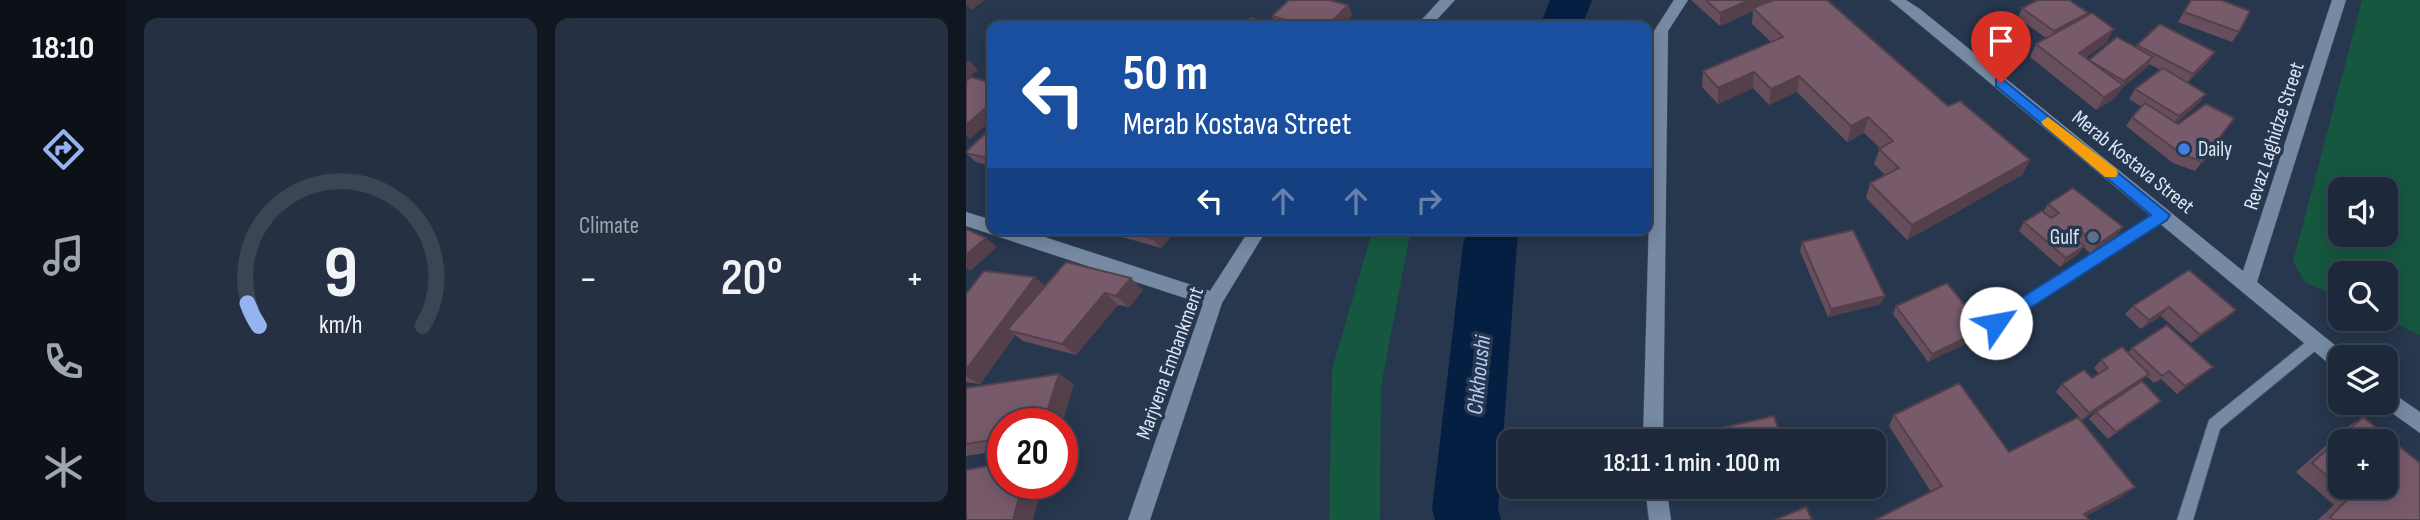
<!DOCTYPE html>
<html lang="en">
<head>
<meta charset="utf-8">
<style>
  body { margin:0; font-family:"Sofia Sans Condensed",sans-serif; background:#253142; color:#f1f3f6; height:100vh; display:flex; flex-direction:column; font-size:26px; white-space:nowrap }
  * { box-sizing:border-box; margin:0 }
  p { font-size:23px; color:#a0a6af }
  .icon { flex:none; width:38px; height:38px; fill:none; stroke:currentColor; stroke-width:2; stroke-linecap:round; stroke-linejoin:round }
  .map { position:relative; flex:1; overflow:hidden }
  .side { display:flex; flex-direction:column; gap:18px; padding:18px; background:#101720; width:840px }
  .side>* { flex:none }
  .guide { position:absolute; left:21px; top:21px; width:665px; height:214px; border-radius:14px; box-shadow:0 4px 18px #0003,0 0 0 2px #3b4554; background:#1a4fa0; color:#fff; overflow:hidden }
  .tools { position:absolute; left:1362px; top:177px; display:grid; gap:14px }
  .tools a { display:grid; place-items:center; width:70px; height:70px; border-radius:14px; background:#1d293a; box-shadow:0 4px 18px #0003,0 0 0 2px #3b4554; font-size:35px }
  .speed { position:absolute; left:21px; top:408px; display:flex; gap:14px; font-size:35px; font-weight:700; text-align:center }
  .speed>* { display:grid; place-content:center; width:91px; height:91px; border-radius:50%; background:#1d293a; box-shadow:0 4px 18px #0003,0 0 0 2px #3b4554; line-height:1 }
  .speed .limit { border:10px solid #d22; background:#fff; color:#111 }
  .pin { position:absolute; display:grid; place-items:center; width:60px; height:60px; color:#fff; margin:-72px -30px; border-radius:50% 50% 50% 0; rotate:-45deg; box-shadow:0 0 7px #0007 }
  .pin .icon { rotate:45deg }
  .me { position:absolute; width:77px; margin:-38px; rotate:57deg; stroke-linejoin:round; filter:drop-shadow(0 0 5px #0008) }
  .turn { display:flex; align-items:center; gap:24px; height:147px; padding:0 21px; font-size:32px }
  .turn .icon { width:91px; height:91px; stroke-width:2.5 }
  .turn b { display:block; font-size:49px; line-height:60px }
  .lanes { display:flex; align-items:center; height:66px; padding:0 21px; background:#0003; justify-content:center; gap:35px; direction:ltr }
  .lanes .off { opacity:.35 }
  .big { font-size:52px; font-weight:600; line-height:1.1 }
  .side .widget { flex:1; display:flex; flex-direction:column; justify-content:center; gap:10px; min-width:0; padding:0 24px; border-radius:14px; background:#253142 }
  .side .dial { align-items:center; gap:0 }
  .dial svg { height:182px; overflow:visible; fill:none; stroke:#3b4554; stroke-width:7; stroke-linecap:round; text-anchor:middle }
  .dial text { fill:#f1f3f6; stroke:none }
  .heat { display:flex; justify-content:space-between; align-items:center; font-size:38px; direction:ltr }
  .side .tiles { flex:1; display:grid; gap:18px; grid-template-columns:repeat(2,1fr) }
  .trip { position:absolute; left:532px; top:429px; width:388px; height:70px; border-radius:14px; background:#1d293a; box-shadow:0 4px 18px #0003,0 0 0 2px #3b4554; font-weight:600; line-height:70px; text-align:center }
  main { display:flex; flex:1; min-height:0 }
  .tabs { display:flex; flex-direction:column; width:126px; justify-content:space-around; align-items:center; background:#0c1017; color:#a0a6af }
  .tabs .icon { width:49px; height:49px }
  .tabs .on { color:#95b2f1 }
  .tabs b { font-size:32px; color:#f1f3f6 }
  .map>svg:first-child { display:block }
</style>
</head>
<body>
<main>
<nav class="tabs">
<b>18:10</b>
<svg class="icon on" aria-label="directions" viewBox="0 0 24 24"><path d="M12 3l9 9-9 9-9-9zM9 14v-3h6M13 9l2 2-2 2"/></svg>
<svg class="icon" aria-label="music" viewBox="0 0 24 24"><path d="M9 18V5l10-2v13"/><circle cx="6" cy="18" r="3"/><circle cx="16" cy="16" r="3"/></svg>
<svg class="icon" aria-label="phone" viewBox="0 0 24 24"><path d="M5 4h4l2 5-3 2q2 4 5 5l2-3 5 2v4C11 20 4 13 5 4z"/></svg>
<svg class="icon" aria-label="climate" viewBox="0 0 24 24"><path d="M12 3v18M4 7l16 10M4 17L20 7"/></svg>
</nav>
<section class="side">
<div class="tiles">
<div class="widget dial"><svg viewBox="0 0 100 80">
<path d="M14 69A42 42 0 1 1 86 69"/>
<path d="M14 69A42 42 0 0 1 9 59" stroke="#95b2f1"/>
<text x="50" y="56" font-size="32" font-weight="700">9</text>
<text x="50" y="72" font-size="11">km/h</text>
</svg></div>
<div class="widget"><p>Climate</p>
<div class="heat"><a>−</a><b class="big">20°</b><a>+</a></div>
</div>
</div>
</section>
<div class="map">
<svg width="1454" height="520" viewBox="0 0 1454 520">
  <rect width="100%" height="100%" fill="#27374e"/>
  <!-- green -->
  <g fill="#16573f" fill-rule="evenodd">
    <path d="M1396,0H1454V335L1419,319V273H1374V298L1339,282L1327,262ZM1374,189H1419V234H1374Z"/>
    <path d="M407,229H445L415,386L414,520H363L366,369Z"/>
  </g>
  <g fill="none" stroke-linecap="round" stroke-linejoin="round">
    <!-- river -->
    <g fill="#051f43" fill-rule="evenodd">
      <path d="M584,0H626L616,26H574Z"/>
      <path d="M502,229H554L551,244L532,509L535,520H469L466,509L497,244Z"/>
    </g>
    <defs>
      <g id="lane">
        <path d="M1196,210L1200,212L1202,215L1200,218L1035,327L1030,329L1025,327L1024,323L1025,319Z"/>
        <path d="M1350,336L1355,338L1357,342L1355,346L1254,429L1227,520H1211L1243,420L1345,338Z"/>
      </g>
      <g id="street">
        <path d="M474,0H489L465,26H450Z"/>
        <path d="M708,0H722L702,31L697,441H677L688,31Z"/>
        <path d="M0,212L26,220V229H54L244,291L284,229H301L256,303L184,520H162L237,304L0,226Z"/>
        <path d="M679,486H700L705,520H683Z"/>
      </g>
      <g id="secondary">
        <path d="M924,0H940L954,9L1277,271L1366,0H1380L1291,282L1381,355L1382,357H1374V369L1367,367Z"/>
        <path d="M1419,388L1454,412V433L1412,403L1419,402Z"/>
      </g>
    </defs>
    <!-- lane casing -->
    <use href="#lane" stroke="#445265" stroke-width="2"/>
    <!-- street casing -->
    <use href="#street" stroke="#445265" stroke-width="1"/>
    <!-- secondary casing -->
    <use href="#secondary" stroke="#445265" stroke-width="1"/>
    <!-- lane -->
    <use href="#lane" fill="#778aa4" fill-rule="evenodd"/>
    <!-- street -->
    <use href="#street" fill="#778aa4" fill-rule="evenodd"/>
    <!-- secondary -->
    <use href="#secondary" fill="#778aa4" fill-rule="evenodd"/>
  </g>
  <!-- wall -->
  <g fill="#674e5c">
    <path d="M725,0H861L982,106L1064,160L1056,175L941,240L900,198L904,183L919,175L908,164L914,148L898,133L881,142L831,92L803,105L787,88L752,104L736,87L737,71L805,42L786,24L787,11L754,26Z"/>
    <path d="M1225,0L1273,32L1266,42L1212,22Z"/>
    <path d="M382,5L386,15L375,26H311L306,16Z"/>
    <path d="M1056,8L1122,13L1120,16L1141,42L1119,58L1123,60L1170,48L1171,45L1249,52L1242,62L1221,83L1233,103L1210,123L1236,162L1229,171L1207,163L1160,126L1166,117L1176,107L1163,99L1169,89L1195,70L1183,64L1181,67L1155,89L1149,98L1130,110L1064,57L1070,44L1080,38L1052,18Z"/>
    <path d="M26,127V166L10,162L0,153Z"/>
    <path d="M1082,204L1157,227L1150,236L1125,254L1117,247L1112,254L1094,267L1053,231L1058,222L1077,212Z"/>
    <path d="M141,229H211L195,248L146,234Z"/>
    <path d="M836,242L915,304L862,317L834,251Z"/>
    <path d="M80,286L177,290L163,307L152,305L110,355L57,341L49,335L14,384L0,382V294Z"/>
    <path d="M930,306L1013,337L962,362L927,314Z"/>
    <path d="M1167,306L1270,310L1261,318L1225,343L1195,316L1175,329L1159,314Z"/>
    <path d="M1166,348L1247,367L1211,394L1195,379L1188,383L1180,376L1175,381L1116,420L1090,392L1096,384L1126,378L1133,374L1128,368L1135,360L1162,353Z"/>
    <path d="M108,384L37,424V450L0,456V388Z"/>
    <path d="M1187,408L1142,439L1123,419L1130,412Z"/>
    <path d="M928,415L1043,452L1155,497L1120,516L965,492L923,426Z"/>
    <path d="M1397,417L1454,520H1352L1368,505L1330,472L1381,427Z"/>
  </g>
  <!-- shaded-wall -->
  <g fill="#54404b">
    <path d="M0,0H19L5,10L0,5Z"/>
    <path d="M783,0H812L787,8V11L754,26V13Z"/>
    <path d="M382,5L386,15L375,26H361Z"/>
    <path d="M1122,13L1117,23L1084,41L1088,31Z"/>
    <path d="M1148,29L1141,42L1106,66L1113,53Z"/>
    <path d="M1249,52L1242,62L1220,83L1227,74Z"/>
    <path d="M1187,57L1181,67L1155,89L1149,98L1130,110L1138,97L1156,86L1158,81Z"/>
    <path d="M3,60L12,70L0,80V62Z"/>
    <path d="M788,72L787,88L752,104V88Z"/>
    <path d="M833,76L831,92L803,105L805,89Z"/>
    <path d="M1240,94L1233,103L1206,126L1213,116Z"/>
    <path d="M26,102V120L4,139L0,135V125Z"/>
    <path d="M902,117L898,133L881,142L885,126Z"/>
    <path d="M1064,160L1056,175L941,240L946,225Z"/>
    <path d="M1157,227L1150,236L1125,254L1131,245Z"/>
    <path d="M195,229H211L195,248L187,239Z"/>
    <path d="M20,238L31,247L4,271L0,268V255Z"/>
    <path d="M1118,246L1112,254L1094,267L1100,258Z"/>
    <path d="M69,277L83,289L41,330L49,335L14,384L0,376V370Z"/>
    <path d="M165,278L177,290L163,307L150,296Z"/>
    <path d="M139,293L152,305L110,355L96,344Z"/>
    <path d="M919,296L915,304L862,317L865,309Z"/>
    <path d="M1203,307L1195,316L1175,329L1183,320Z"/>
    <path d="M1270,310L1261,318L1225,343L1234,335Z"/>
    <path d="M1018,329L1013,337L962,362L966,354Z"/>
    <path d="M1247,367L1238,374L1211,394L1219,386Z"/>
    <path d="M93,374L108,384L96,424H77Z"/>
    <path d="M1183,374L1175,381L1116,420L1123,413Z"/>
    <path d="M1195,401L1187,408L1142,439L1150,432Z"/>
    <path d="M57,483H77L67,520H47Z"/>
    <path d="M1169,487L1155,497L1112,520L1118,514Z"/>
  </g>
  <!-- building -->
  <g fill="#785b6b" stroke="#54404b" stroke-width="2" fill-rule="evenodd">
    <path d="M323,0H363L382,5L361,26H343L306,16Z"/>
    <path d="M740,0H783L754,13Z"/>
    <path d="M807,0H861L982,106L994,101L1064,160L946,225L904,183L933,168L913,149L927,141L902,117L885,126L833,76L805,89L788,72L752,88L737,71L817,37L787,8Z"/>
    <path d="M1072,0H1103L1122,13L1088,31L1056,8Z"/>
    <path d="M1225,0H1255L1284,11L1273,32L1218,12Z"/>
    <path d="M1126,13L1148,29L1113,53L1157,85L1138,97L1070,44Z"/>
    <path d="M285,18L311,26H276Z"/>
    <path d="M1194,24L1249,52L1227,74L1171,45Z"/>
    <path d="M1151,37L1187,57L1158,81L1123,60Z"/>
    <path d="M1197,68L1240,94L1213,116L1169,89Z"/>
    <path d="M5,77L26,83V102L0,125V81Z"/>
    <path d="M1179,103L1212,124L1240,104L1268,118L1236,162L1214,153L1166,117Z"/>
    <path d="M26,127V159L0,153V152Z"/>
    <path d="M1107,188L1157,227L1131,245L1112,229L1104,234L1118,246L1100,258L1058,222L1076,211L1085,218L1093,213L1082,204Z"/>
    <path d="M0,229L20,238L0,255Z"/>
    <path d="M153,229H195L187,239Z"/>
    <path d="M887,230L919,296L865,309L836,242Z"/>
    <path d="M100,262L165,278L150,296L139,293L96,344L41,330Z"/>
    <path d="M1223,270L1270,310L1234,335L1203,307L1183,320L1167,306Z"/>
    <path d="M18,271L69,277L0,370V294Z"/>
    <path d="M981,283L1018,329L966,354L930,306Z"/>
    <path d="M1201,325L1247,367L1219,386L1203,371L1196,376L1166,348Z"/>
    <path d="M1156,347L1183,374L1123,413L1096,384L1118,370L1126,378L1142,368L1135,360Z"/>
    <path d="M93,374L77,424H37V438L0,444V388Z"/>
    <path d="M1176,381L1195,401L1150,432L1130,412Z"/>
    <path d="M993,383L1043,452L1112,417L1169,487L1118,514L1123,520H909L976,486L928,415Z"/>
    <path d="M808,416L816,441H749L746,430Z"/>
    <path d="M1397,417L1454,463V520H1367L1364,517L1385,496L1346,463ZM1374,441H1419V486H1374Z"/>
    <path d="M37,463V483H57L47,520H0V470Z"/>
    <path d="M840,507L846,520H809Z"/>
  </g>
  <!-- route -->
  <path fill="#1a73e8" stroke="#114b97" stroke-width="2" d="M1035,78L1204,215L1201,220L1030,330L1024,328L1022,323L1024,318L1185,215L1030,86V79Z"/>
  <!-- slow -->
  <path fill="#f59e0b" d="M1082,117L1150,169L1152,173L1150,177H1139L1077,125L1075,122Z"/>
  <!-- markers -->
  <circle fill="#3f7fe0" stroke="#27374e" stroke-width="2.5" cx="1218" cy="149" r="7"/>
  <circle fill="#5c6f8a" stroke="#27374e" stroke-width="2.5" cx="1127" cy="237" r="7"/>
  <g text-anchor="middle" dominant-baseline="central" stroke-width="7" stroke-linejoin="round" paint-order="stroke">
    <!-- street labels -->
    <g font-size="21" fill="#dce7f5" stroke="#27374e">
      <text transform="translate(1308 136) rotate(-72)">Revaz Laghidze Street</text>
      <text transform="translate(1167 162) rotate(39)">Merab Kostava Street</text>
      <text transform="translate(204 363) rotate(-70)">Marjvena Embankment</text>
    </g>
    <!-- poi labels -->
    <g font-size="21" fill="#dce7f5" stroke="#27374e" text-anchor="start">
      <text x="1232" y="149">Daily</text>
      <text x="1113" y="237" text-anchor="end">Gulf</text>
    </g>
    <!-- water labels -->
    <g font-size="23" font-style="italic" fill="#b3cef6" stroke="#27374e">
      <text transform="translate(513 375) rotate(-84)">Chkhoushi</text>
    </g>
  </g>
</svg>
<div class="tools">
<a><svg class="icon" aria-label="sound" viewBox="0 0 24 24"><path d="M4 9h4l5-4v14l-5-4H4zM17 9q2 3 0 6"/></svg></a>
<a><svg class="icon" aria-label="search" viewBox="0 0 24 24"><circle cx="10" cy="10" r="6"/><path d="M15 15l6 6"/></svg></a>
<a><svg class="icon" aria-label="layers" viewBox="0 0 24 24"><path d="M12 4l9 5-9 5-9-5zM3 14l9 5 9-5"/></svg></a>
<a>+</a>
</div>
<div class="speed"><div class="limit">20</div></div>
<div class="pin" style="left:1035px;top:83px;background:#d93025"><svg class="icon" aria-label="arrive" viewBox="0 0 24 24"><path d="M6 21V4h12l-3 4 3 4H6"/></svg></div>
<svg class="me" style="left:1030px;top:323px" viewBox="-20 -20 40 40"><circle r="19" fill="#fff"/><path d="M0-13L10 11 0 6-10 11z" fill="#1a73e8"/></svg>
<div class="trip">18:11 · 1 min · 100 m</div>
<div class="guide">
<div class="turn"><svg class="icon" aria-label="left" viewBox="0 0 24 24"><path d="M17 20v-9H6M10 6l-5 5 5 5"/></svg><div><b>50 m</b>Merab Kostava Street</div></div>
<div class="lanes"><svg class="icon" aria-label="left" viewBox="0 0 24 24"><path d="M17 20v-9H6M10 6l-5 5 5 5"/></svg><svg class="icon off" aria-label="ahead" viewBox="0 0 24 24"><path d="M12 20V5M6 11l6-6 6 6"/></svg><svg class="icon off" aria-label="ahead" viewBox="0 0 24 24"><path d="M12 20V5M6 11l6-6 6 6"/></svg><svg class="icon off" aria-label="right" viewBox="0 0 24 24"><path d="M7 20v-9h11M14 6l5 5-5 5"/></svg></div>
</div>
</div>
</main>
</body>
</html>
